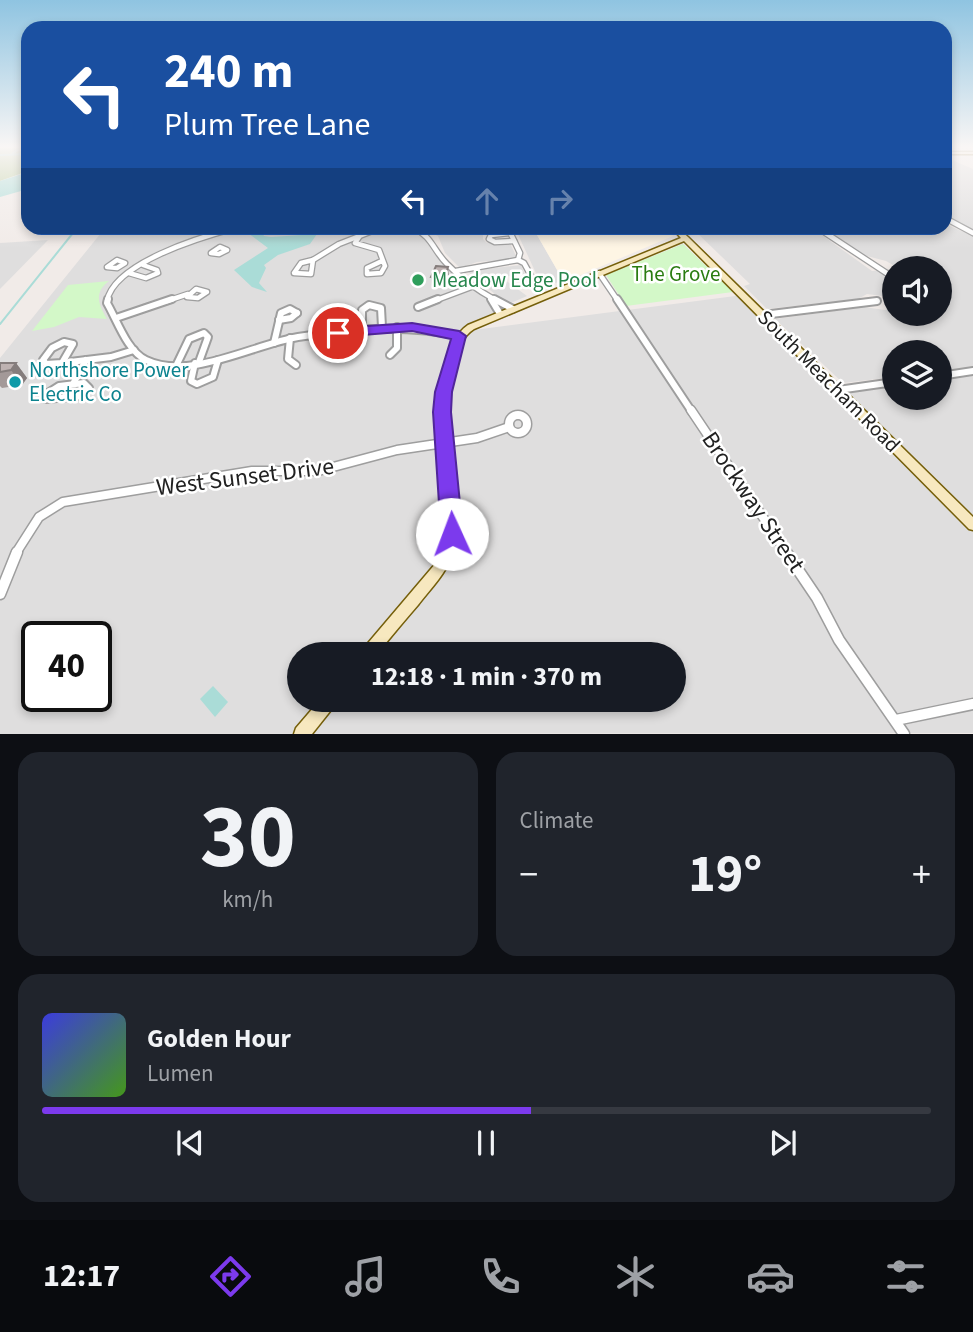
<!DOCTYPE html>
<html lang="en">
<head>
<meta charset="utf-8">
<style>
  body { margin:0; font-family:"Source Sans 3",sans-serif; background:#20242c; color:#f1f3f6; height:100vh; display:flex; flex-direction:column; font-size:26px; white-space:nowrap }
  * { box-sizing:border-box; margin:0 }
  p { font-size:23px; color:#9ea1a6 }
  .icon { flex:none; width:38px; height:38px; fill:none; stroke:currentColor; stroke-width:2; stroke-linecap:round; stroke-linejoin:round }
  .map { position:relative; height:734px; overflow:hidden }
  .drawer { display:flex; flex-direction:column; gap:18px; padding:18px; background:#0d0f14; flex:1 }
  .drawer>* { flex:none }
  .guide { position:absolute; left:21px; top:21px; width:931px; height:214px; border-radius:21px; box-shadow:0 4px 10px #0003; background:#1a4fa0; color:#fff; overflow:hidden }
  .controls { position:absolute; left:882px; top:256px; display:grid; gap:14px }
  .controls a { display:grid; place-items:center; width:70px; height:70px; border-radius:50%; background:#171b24; box-shadow:0 4px 10px #0003; font-size:35px }
  .speed { position:absolute; left:21px; top:621px; display:flex; gap:14px; font-size:35px; font-weight:700; text-align:center }
  .speed>* { display:grid; place-content:center; width:91px; height:91px; border-radius:50%; background:#171b24; box-shadow:0 4px 10px #0003; line-height:1 }
  .speed .limit { border:4px solid #111; border-radius:10px; background:#fff; color:#111 }
  .pin { position:absolute; display:grid; place-items:center; width:60px; height:60px; color:#fff; margin:-30px; border:4px solid #fff; border-radius:50%; box-shadow:0 2px 7px #0007 }
  .me { position:absolute; width:77px; margin:-38px; rotate:358deg; stroke-linejoin:round; filter:drop-shadow(0 0 5px #0008) }
  .turn { display:flex; align-items:center; gap:24px; height:147px; padding:0 28px; font-size:32px }
  .turn .icon { width:91px; height:91px; stroke-width:2.5 }
  .turn b { display:block; font-size:49px; line-height:60px }
  .lanes { display:flex; align-items:center; height:66px; padding:0 28px; background:#0003; justify-content:center; gap:35px; direction:ltr }
  .lanes .off { opacity:.35 }
  .big { font-size:52px; font-weight:700; line-height:1.1 }
  .drawer .card { flex:1; display:flex; flex-direction:column; justify-content:center; gap:10px; min-width:0; padding:0 24px; border-radius:21px; background:#20242c }
  .drawer .dial { align-items:center; gap:0 }
  .dial b { font-size:91px; line-height:1 }
  .song { display:flex; align-items:center; gap:21px }
  .cover { width:84px; height:84px; border-radius:10px; background:linear-gradient(135deg,hsl(240 70% 55%),hsl(100 70% 35%)) }
  .played { height:7px; border-radius:4px; background:linear-gradient(90deg,#7c3aed 55%,#363941 55%) }
  .keys { display:flex; justify-content:space-around; direction:ltr }
  .heat { display:flex; justify-content:space-between; align-items:center; font-size:38px; direction:ltr }
  .drawer .tiles { flex:1; display:grid; gap:18px; grid-template-columns:1fr 1fr }
  .card:last-child { grid-column:span 2 }
  .trip { position:absolute; left:287px; top:642px; width:399px; height:70px; border-radius:35px; background:#171b24; box-shadow:0 4px 10px #0003; font-weight:700; line-height:70px; text-align:center }
  .tab-bar { display:flex; height:112px; justify-content:space-around; align-items:center; background:#090b0e; color:#9ea1a6 }
  .tab-bar .icon { width:49px; height:49px }
  .tab-bar .active { color:#7c3aed }
  .tab-bar b { font-size:32px; color:#f1f3f6 }
  .map>svg:first-child { display:block }
</style>
</head>
<body>
<div class="map">
<svg width="973" height="734" viewBox="0 0 973 734">
  <rect width="100%" height="100%" fill="#f1ebe8"/>
  <!-- residential -->
  <g fill="#dfdede" fill-rule="evenodd">
    <path d="M945,157L973,169V230L945,215Z"/>
    <path d="M945,224L973,236V366L940,371V352H894V377L843,383L775,319L864,307L885,310L890,308L892,303L882,296L867,294L858,299L767,309L744,286L750,284L692,228H812L872,271L893,269V265L886,261L863,255L825,228H945ZM894,268H940V313H894Z"/>
    <path d="M105,228H413L432,237L438,253L474,286L513,309L466,331L743,295L838,390L894,382V397H940V376L973,371V733L0,734V358ZM37,637H96V696H37ZM299,654H674V700H299Z"/>
    <path d="M421,228H504L502,231L483,234V239L487,243H510L516,256L515,259L477,262L460,268L445,253L438,236Z"/>
    <path d="M515,228H533L564,282L541,284Z"/>
    <path d="M48,240L0,289V243Z"/>
    <path d="M521,265L525,274L501,277L527,296L511,303L502,300L467,271Z"/>
  </g>
  <!-- education -->
  <path fill="#fef5e4" d="M533,228H664L673,236L564,282Z"/>
  <!-- forest -->
  <path fill="#bcce9e" d="M0,146H22L10,155L28,146V171L0,181Z"/>
  <!-- park -->
  <g fill="#d3f8c8">
    <path d="M683,244L733,292L626,306L606,275Z"/>
    <path d="M109,281C93,293 99,305 107,319L79,317L54,327L32,331L68,285Z"/>
  </g>
  <!-- water -->
  <g fill="#aadcd7">
    <path d="M28,172V189L0,197V181Z"/>
    <path d="M244,230H261L264,236L271,237L317,234L310,244L278,255L264,265L266,268L259,283L267,292L252,287L234,270L268,248Z"/>
    <path d="M213,686L228,702L215,717L200,699Z"/>
  </g>
  <g fill="none" stroke-linecap="round" stroke-linejoin="round">
    <!-- stream -->
    <g stroke="#aadcd7" stroke-width="2">
      <path d="M13,153L23,146"/>
      <path d="M0,155L28,154"/>
      <path d="M0,324L77,228"/>
    </g>
    <defs>
      <g id="street-far3">
        <path d="M945,218L973,233"/>
        <path d="M162,228L161,230L176,228"/>
        <path d="M413,228C432,236 433,250 447,264C461,279 479,291 497,301"/>
        <path d="M818,228L891,276"/>
        <path d="M509,233L491,235L489,239L495,242L514,241"/>
        <path d="M359,237L355,243L379,250L385,266L381,273L367,274V268L382,261"/>
        <path d="M220,247L227,250L219,254L211,253Z"/>
        <path d="M117,260L125,263L117,268L107,267Z"/>
        <path d="M313,260L311,274L294,273L301,263Z"/>
        <path d="M313,260L339,244L380,228"/>
        <path d="M518,260L524,263L536,285"/>
        <path d="M456,271L518,260L520,253L508,228"/>
        <path d="M129,273L146,278L158,273L157,270L143,265"/>
        <path d="M599,273L618,301"/>
        <path d="M196,289L207,292L198,298L187,297Z"/>
        <path d="M107,301C114,263 201,237 235,228"/>
        <path d="M167,301L188,294"/>
        <path d="M434,301L474,286"/>
      </g>
      <g id="street-far2">
        <path d="M108,299L107,303C117,320 127,351 146,360C190,381 254,344 298,337C351,328 407,324 459,336"/>
        <path d="M491,299L500,314"/>
        <path d="M494,299L513,309"/>
        <path d="M617,299L692,412"/>
        <path d="M418,307L438,299"/>
        <path d="M763,315L877,301"/>
        <path d="M116,318L172,299"/>
        <path d="M279,320L291,318L297,313"/>
        <path d="M362,330V310L369,305L381,308L382,327"/>
        <path d="M290,338L288,359L296,365"/>
        <path d="M64,342L73,344L62,363L46,364L43,360L52,348Z"/>
        <path d="M274,343L281,313L290,309L297,313"/>
        <path d="M390,355L397,348V327"/>
        <path d="M62,363L111,357L134,350"/>
        <path d="M195,363L191,381L197,384L213,377L218,360"/>
        <path d="M177,364L189,339L204,333L208,337L199,362"/>
        <path d="M940,376L973,371"/>
        <path d="M84,383L89,388L81,396L45,399V395L59,386Z"/>
        <path d="M73,384L86,360"/>
        <path d="M838,390L894,382"/>
      </g>
      <g id="street-far1">
        <path d="M691,410L787,553"/>
        <circle cx="518" cy="424" r="9"/>
        <path d="M16,553L39,517L63,502L252,471H318L397,450L477,438L509,427"/>
      </g>
      <g id="street">
        <path d="M786,552L817,598L839,640L904,734"/>
        <path d="M0,594L17,552"/>
        <path d="M896,720L973,704"/>
      </g>
      <g id="secondary">
        <rect x="945" y="152" width="28" height="2"/>
        <path d="M672,228H678L688,237L973,517V530L969,529L684,241L474,329C462,337 459,347 456,360C448,388 445,417 448,445C452,480 464,517 453,552C447,573 431,588 418,605C404,621 390,638 377,654H361L363,649L436,563C453,524 442,486 438,446C436,418 438,389 447,361C451,347 455,334 468,325L681,238Z"/>
        <path d="M320,700H338L335,705L312,734H294L296,728Z"/>
      </g>
    </defs>
    <!-- street-far3 casing -->
    <use href="#street-far3" stroke="#9e9e9e" stroke-width="7"/>
    <!-- street-far2 casing -->
    <use href="#street-far2" stroke="#9e9e9e" stroke-width="10"/>
    <!-- street-far1 casing -->
    <use href="#street-far1" stroke="#9e9e9e" stroke-width="11"/>
    <!-- street casing -->
    <use href="#street" stroke="#9e9e9e" stroke-width="13"/>
    <!-- secondary casing -->
    <use href="#secondary" stroke="#755f0a" stroke-width="3"/>
    <!-- street-far3 -->
    <use href="#street-far3" stroke="#fff" stroke-width="4.5"/>
    <!-- street-far2 -->
    <use href="#street-far2" stroke="#fff" stroke-width="6"/>
    <!-- street-far1 -->
    <use href="#street-far1" stroke="#fff" stroke-width="8"/>
    <!-- street -->
    <use href="#street" stroke="#fff" stroke-width="10"/>
    <!-- secondary -->
    <use href="#secondary" fill="#f7e8bf" fill-rule="evenodd"/>
  </g>
  <!-- wall -->
  <g fill="#a39998">
    <path d="M431,277L449,278L445,286L440,288H432Z"/>
    <path d="M0,363H16L27,378L22,385L2,388L0,386Z"/>
  </g>
  <!-- shaded-wall -->
  <g fill="#857d7c">
    <path d="M448,267L449,278L445,286L440,288L439,278Z"/>
    <path d="M16,363L27,378L22,385L11,370Z"/>
  </g>
  <!-- building -->
  <g fill="#beb2b1" stroke="#857d7c" stroke-width="2">
    <path d="M436,266L448,267L445,276L439,278L431,277Z"/>
    <path d="M0,363H16L11,370L0,372Z"/>
  </g>
  <!-- sky -->
  <linearGradient id="sky" x2="0" y2="1"><stop stop-color="#8fc4e1"/><stop offset="0.59" stop-color="#f9f6f5"/><stop offset="1" stop-color="#f9f6f5" stop-opacity="0"/></linearGradient>
  <rect width="973" height="249" fill="url(#sky)"/>
  <!-- route -->
  <path fill="#7c3aed" stroke="#51269a" stroke-width="2" d="M412,323L459,331L466,336L452,392L451,412L463,534L460,541L452,544L444,541L441,534L433,412L435,392L451,339L412,331L338,337L331,333L338,328Z"/>
  <!-- markers -->
  <circle fill="#2e9e5b" stroke="#fff" stroke-width="2.5" cx="418" cy="280" r="7"/>
  <circle fill="#0f9aa8" stroke="#fff" stroke-width="2.5" cx="15" cy="382" r="7"/>
  <g text-anchor="middle" dominant-baseline="central" stroke-width="5" stroke-linejoin="round" paint-order="stroke">
    <!-- park labels -->
    <g font-size="21" fill="#2a7c11" stroke="#fff">
      <text x="676" y="274">The Grove</text>
    </g>
    <!-- leisure labels -->
    <g font-size="21" fill="#27864d" stroke="#fff" text-anchor="start">
      <text x="432" y="280">Meadow Edge Pool</text>
    </g>
    <!-- culture labels -->
    <g font-size="21" fill="#0d838f" stroke="#fff" text-anchor="start">
      <text x="29" y="370">Northshore Power<tspan x="29" dy="24">Electric Co</tspan></text>
    </g>
    <!-- street labels -->
    <g font-size="21" fill="#212121" stroke="#fff">
      <text transform="translate(829 381) rotate(45)">South Meacham Road</text>
    </g>
    <!-- near-street labels -->
    <g font-size="24" fill="#212121" stroke="#fff">
      <text transform="translate(245 477) rotate(-7)">West Sunset Drive</text>
      <text transform="translate(753 502) rotate(56)">Brockway Street</text>
    </g>
  </g>
</svg>
<div class="controls">
<a><svg class="icon" aria-label="sound" viewBox="0 0 24 24"><path d="M4 9h4l5-4v14l-5-4H4zM17 9q2 3 0 6"/></svg></a>
<a><svg class="icon" aria-label="layers" viewBox="0 0 24 24"><path d="M12 4l9 5-9 5-9-5zM3 14l9 5 9-5"/></svg></a>
</div>
<div class="speed"><div class="limit">40</div></div>
<div class="pin" style="left:338px;top:333px;background:#d93025"><svg class="icon" aria-label="arrive" viewBox="0 0 24 24"><path d="M6 21V4h12l-3 4 3 4H6"/></svg></div>
<svg class="me" style="left:452px;top:534px" viewBox="-20 -20 40 40"><circle r="19" fill="#fff"/><path d="M0-13L10 11 0 6-10 11z" fill="#7c3aed"/></svg>
<div class="trip">12:18 · 1 min · 370 m</div>
<div class="guide">
<div class="turn"><svg class="icon" aria-label="left" viewBox="0 0 24 24"><path d="M17 20v-9H6M10 6l-5 5 5 5"/></svg><div><b>240 m</b>Plum Tree Lane</div></div>
<div class="lanes"><svg class="icon" aria-label="left" viewBox="0 0 24 24"><path d="M17 20v-9H6M10 6l-5 5 5 5"/></svg><svg class="icon off" aria-label="ahead" viewBox="0 0 24 24"><path d="M12 20V5M6 11l6-6 6 6"/></svg><svg class="icon off" aria-label="right" viewBox="0 0 24 24"><path d="M7 20v-9h11M14 6l5 5-5 5"/></svg></div>
</div>
</div>
<section class="drawer">
<div class="tiles">
<div class="card dial"><b>30</b><p>km/h</p></div>
<div class="card"><p>Climate</p>
<div class="heat"><a>−</a><b class="big">19°</b><a>+</a></div>
</div>
<div class="card">
<div class="song"><i class="cover"></i><div><b>Golden Hour</b><p>Lumen</p></div></div>
<div class="played"></div>
<div class="keys"><svg class="icon" aria-label="previous" viewBox="0 0 24 24"><path d="M18 5L8 12l10 7zM5 5v14"/></svg><svg class="icon" aria-label="pause" viewBox="0 0 24 24"><path d="M8 5v14M16 5v14"/></svg><svg class="icon" aria-label="next" viewBox="0 0 24 24"><path d="M6 5l10 7-10 7zM19 5v14"/></svg></div>
</div>
</div>
</section>
<nav class="tab-bar">
<b>12:17</b>
<svg class="icon active" aria-label="directions" viewBox="0 0 24 24"><path d="M12 3l9 9-9 9-9-9zM9 14v-3h6M13 9l2 2-2 2"/></svg>
<svg class="icon" aria-label="music" viewBox="0 0 24 24"><path d="M9 18V5l10-2v13"/><circle cx="6" cy="18" r="3"/><circle cx="16" cy="16" r="3"/></svg>
<svg class="icon" aria-label="phone" viewBox="0 0 24 24"><path d="M5 4h4l2 5-3 2q2 4 5 5l2-3 5 2v4C11 20 4 13 5 4z"/></svg>
<svg class="icon" aria-label="climate" viewBox="0 0 24 24"><path d="M12 3v18M4 7l16 10M4 17L20 7"/></svg>
<svg class="icon" aria-label="car" viewBox="0 0 24 24"><path d="M5 17H2v-5l4-1 3-4h7l3 4 3 1v5h-3M9 17h6M6 11h13"/><circle cx="7" cy="17" r="2"/><circle cx="17" cy="17" r="2"/></svg>
<svg class="icon" aria-label="filters" viewBox="0 0 24 24"><path d="M4 7h16M4 17h16"/><circle cx="9" cy="7" r="2"/><circle cx="15" cy="17" r="2"/></svg>
</nav>
</body>
</html>
